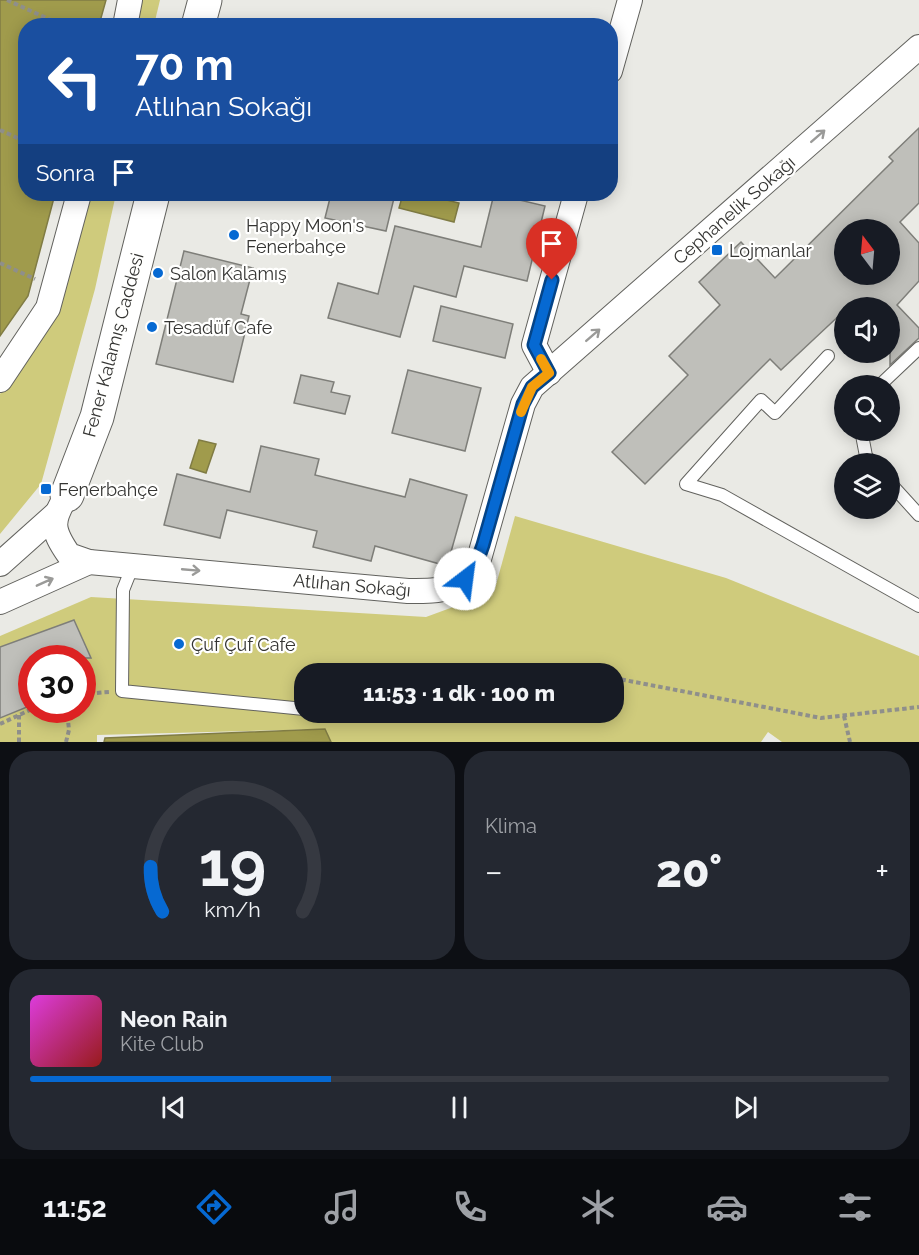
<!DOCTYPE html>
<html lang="tr">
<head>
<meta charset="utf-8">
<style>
  body { margin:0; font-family:Raleway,sans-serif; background:#242831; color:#f1f3f6; height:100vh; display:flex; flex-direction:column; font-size:22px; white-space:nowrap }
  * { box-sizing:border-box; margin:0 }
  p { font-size:20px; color:#9ea1a6 }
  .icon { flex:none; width:33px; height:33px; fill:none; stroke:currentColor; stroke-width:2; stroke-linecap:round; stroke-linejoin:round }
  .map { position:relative; height:742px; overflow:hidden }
  .panel { display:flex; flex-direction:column; gap:9px; padding:9px; background:#0d0f14; flex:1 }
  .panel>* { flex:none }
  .top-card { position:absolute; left:18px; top:18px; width:600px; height:183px; border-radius:24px; box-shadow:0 3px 15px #0003; background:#1a4fa0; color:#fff; overflow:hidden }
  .needle { width:39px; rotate:344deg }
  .controls { position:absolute; left:834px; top:219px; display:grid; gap:12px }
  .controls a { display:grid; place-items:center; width:66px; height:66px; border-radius:50%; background:#171b24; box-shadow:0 3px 15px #0003; font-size:30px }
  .speed { position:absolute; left:18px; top:645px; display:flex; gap:12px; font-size:30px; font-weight:700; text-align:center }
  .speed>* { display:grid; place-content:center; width:78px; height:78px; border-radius:50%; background:#171b24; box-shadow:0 3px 15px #0003; line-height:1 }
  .speed .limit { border:9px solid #d22; background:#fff; color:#111 }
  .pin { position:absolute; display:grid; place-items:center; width:51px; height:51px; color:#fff; margin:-62px -26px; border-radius:50% 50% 50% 0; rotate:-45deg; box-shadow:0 0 6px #0007 }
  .pin .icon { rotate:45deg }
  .me { position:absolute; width:66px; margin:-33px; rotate:30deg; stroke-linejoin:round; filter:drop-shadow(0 0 4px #0008) }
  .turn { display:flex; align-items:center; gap:21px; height:126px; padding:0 18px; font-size:27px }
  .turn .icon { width:78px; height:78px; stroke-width:2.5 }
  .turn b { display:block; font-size:42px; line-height:51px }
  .then { display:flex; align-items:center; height:57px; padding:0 18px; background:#0003; gap:12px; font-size:22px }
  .big { font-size:45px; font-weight:800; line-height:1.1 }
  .panel .widget { flex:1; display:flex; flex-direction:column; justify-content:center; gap:9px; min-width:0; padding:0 21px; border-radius:24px; background:#242831 }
  .panel .dial { align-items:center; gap:0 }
  .dial svg { height:156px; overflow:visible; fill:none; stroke:#363941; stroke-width:7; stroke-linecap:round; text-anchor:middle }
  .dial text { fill:#f1f3f6; stroke:none }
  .song { display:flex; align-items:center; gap:18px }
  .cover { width:72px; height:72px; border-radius:9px; background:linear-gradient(135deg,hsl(300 70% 55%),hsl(0 70% 35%)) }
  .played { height:6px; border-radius:3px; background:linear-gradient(90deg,#0669d2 35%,#363941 35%) }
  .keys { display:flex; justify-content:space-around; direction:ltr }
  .heat { display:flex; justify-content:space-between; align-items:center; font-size:33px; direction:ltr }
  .panel .tiles { flex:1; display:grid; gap:9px; grid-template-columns:1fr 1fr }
  .widget:last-child { grid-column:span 2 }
  .trip { position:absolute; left:294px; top:663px; width:330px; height:60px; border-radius:24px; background:#171b24; box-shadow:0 3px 15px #0003; font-weight:800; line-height:60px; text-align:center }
  .tab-bar { display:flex; height:96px; justify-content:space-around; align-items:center; background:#090b0e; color:#9ea1a6 }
  .tab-bar .icon { width:42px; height:42px }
  .tab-bar .selected { color:#0669d2 }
  .tab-bar b { font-size:27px; color:#f1f3f6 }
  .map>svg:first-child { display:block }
</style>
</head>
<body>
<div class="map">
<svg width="919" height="742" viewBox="0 0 919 742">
  <rect width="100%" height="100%" fill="#eaeae5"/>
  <!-- green -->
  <g fill="#cfcb7c" fill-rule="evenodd">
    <path d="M138,0H160L154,25L131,26Z"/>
    <path d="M84,194H116L95,289L41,484L0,534V394L31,347Z"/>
    <path d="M515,516L726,578L919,656V742H782L768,732L761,742H331L325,729L97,735V742H0V636L91,597L426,617L494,592ZM32,658H82V710H32ZM304,674H614V712H304Z"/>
  </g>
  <!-- water -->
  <g fill="#a09b4c" stroke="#807c44" stroke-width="1.5">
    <path d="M0,0H106L99,25L26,26V194H55L28,296L0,336Z"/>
    <path d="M403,194H422L459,203L454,222L399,208Z"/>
    <path d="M199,440L216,444L206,473L190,468Z"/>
    <path d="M325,729L331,742H104L105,738Z"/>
  </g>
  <!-- building -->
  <g fill="#bfbfba" stroke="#7e7e79" stroke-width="1.5" fill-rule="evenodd">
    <path d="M919,128V203L900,222L919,243V281L897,305L919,328V338L890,365V308H844V311L781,370L770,359L645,484L612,452L688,375L669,356L720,305L699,282L741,242L775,278L893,161L889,157ZM844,230H890V274H844Z"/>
    <path d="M331,194H395L386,231L325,218Z"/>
    <path d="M494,194L545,206L527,281L464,266L456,297L414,286L400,337L328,318L338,283L378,294L395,226L481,247Z"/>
    <path d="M184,251L253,268L241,314L249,316L233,382L156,364Z"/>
    <path d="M441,306L513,324L505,358L433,341Z"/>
    <path d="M408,370L481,388L465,451L392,433Z"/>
    <path d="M301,375L334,382L331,392L350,396L345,414L294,403Z"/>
    <path d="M261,446L319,459L315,475L405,497L410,479L467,495L447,566L375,546L371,561L313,547L317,531L227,510L220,538L164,525L177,474L250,492Z"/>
    <path d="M74,620L91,658H32V705L0,718V647Z"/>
  </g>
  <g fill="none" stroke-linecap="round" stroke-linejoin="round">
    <defs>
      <g id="lane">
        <path d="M828,356L775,413L761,400L686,484L722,495L919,606"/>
        <path d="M879,386L919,348"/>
        <path d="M861,430L866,456L872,464"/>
        <path d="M890,483L919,515"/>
        <path d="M133,565L123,590L122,691L304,709"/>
        <path d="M337,712L346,713"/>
      </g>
      <g id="street">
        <path d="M125,26L130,0"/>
        <path d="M610,71L630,0"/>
        <path d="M549,373L534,345L576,194"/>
        <path d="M0,380L48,308L79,194"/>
        <path d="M67,495C51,521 51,529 69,555L89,562L408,591C445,591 458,591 479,559L523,404L532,387L919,47"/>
        <path d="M0,564L56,514"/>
        <path d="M0,602L89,562"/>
      </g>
      <g id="secondary">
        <path d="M198,26L205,0"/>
        <path d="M67,495L97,417L153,194"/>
      </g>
    </defs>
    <!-- lane casing -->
    <use href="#lane" stroke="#62625e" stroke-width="14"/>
    <!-- street casing -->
    <use href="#street" stroke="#62625e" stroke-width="26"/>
    <!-- secondary casing -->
    <use href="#secondary" stroke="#62625e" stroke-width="35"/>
    <!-- path -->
    <g stroke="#8f8f8b" stroke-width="4" stroke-dasharray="4.5 3" stroke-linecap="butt">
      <path d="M7,0L64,26"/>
      <path d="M0,130L26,142"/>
      <path d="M0,263L35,279"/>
      <path d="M559,668L589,674"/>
      <path d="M614,678L821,718L919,707"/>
      <path d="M82,694L109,692"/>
      <path d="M19,715V742"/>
      <path d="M844,716L850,742"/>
      <path d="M0,724L32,709"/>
      <path d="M66,742L69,730L67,710"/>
    </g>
    <!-- lane -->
    <use href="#lane" stroke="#fff" stroke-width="12"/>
    <!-- street -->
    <use href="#street" stroke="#fff" stroke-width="24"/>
    <!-- secondary -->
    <use href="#secondary" stroke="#fff" stroke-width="33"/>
  </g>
  <!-- one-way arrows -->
  <defs><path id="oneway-shaft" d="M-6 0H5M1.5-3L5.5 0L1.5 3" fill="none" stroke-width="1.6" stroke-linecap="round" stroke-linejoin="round" transform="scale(1.5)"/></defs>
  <g stroke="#9a9a98">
    <use href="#oneway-shaft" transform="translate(818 136) rotate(-41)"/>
    <use href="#oneway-shaft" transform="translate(593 335) rotate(-41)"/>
    <use href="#oneway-shaft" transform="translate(191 570) rotate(5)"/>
    <use href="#oneway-shaft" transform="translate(45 582) rotate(-24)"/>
  </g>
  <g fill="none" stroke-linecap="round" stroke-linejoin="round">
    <defs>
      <path id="route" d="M465,579L478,559L483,545L523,404L532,387L549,373L534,345L552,280"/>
    </defs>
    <!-- route casing -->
    <use href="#route" stroke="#044488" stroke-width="15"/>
    <!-- route -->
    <use href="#route" stroke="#0669d2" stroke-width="10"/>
    <!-- slow -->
    <path stroke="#f59e0b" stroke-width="10" d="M521,412L532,387L549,373L541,359"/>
  </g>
  <!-- markers -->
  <g fill="#0669d2" stroke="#fffffe" stroke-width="2">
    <circle cx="234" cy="235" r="6"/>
    <rect x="711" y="244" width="12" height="12" rx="3"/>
    <circle cx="158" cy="273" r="6"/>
    <circle cx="152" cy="327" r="6"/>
    <rect x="40" y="483" width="12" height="12" rx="3"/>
    <circle cx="179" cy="644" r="6"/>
  </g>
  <g text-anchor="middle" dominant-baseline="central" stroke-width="4.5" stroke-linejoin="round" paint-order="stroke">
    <!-- street labels -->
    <g font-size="18" fill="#343432" stroke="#fffffe">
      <text transform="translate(734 210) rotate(-41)">Cephanelik Sokağı</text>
      <text transform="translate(113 345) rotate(-75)">Fener Kalamış Caddesi</text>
      <text transform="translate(352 585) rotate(5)">Atlıhan Sokağı</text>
    </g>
    <!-- poi labels -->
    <g font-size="18" fill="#343432" stroke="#fffffe" text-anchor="start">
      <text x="246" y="225">Happy Moon's<tspan x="246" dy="21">Fenerbahçe</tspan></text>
      <text x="729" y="250">Lojmanlar</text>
      <text x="170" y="273">Salon Kalamış</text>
      <text x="164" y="327">Tesadüf Cafe</text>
      <text x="58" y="489">Fenerbahçe</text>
      <text x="191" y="644">Çuf Çuf Cafe</text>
    </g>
  </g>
</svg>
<div class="controls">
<a><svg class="needle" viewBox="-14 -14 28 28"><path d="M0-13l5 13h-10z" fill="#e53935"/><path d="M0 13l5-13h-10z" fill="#9ea1a6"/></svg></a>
<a><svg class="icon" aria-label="sound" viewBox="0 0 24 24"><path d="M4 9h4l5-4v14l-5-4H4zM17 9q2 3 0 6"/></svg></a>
<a><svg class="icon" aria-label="search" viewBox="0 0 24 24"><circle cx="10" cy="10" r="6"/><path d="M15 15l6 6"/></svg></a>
<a><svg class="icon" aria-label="layers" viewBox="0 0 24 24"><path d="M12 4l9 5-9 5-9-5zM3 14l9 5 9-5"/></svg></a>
</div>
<div class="speed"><div class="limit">30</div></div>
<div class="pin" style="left:552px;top:280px;background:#d93025"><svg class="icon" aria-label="arrive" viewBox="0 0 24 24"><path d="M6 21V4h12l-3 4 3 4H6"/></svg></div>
<svg class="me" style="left:465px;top:579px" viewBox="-20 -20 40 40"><circle r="19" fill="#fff"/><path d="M0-13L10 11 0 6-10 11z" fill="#0669d2"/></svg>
<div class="trip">11:53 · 1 dk · 100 m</div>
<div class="top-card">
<div class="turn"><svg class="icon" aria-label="left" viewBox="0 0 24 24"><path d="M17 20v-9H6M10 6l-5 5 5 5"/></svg><div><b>70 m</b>Atlıhan Sokağı</div></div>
<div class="then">Sonra<svg class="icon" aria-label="arrive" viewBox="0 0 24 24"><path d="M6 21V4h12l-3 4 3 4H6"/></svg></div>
</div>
</div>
<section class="panel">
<div class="tiles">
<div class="widget dial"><svg viewBox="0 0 100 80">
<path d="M14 69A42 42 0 1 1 86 69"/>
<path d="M14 69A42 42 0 0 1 8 46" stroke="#0669d2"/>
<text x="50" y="56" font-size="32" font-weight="700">19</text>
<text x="50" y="72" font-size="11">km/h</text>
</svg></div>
<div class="widget"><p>Klima</p>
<div class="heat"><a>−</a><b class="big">20°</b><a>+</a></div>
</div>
<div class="widget">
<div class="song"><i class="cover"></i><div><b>Neon Rain</b><p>Kite Club</p></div></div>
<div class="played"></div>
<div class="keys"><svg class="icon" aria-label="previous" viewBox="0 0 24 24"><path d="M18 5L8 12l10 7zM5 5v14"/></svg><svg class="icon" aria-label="pause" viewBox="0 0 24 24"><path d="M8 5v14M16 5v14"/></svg><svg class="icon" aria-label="next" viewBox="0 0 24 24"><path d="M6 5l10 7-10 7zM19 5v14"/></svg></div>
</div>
</div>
</section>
<nav class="tab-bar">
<b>11:52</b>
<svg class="icon selected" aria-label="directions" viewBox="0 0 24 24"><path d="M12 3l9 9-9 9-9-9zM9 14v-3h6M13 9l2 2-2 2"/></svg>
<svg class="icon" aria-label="music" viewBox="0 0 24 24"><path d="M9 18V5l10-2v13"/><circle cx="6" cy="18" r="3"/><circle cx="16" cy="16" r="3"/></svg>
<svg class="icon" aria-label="phone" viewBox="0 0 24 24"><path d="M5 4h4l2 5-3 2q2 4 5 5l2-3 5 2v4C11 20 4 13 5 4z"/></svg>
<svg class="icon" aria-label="climate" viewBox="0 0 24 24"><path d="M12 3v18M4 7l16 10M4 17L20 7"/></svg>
<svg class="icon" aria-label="car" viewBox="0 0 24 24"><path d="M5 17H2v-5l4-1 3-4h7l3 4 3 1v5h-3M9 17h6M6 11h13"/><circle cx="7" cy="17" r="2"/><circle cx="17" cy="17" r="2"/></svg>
<svg class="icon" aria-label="filters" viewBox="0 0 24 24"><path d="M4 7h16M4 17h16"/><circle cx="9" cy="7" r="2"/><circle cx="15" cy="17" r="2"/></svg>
</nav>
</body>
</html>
